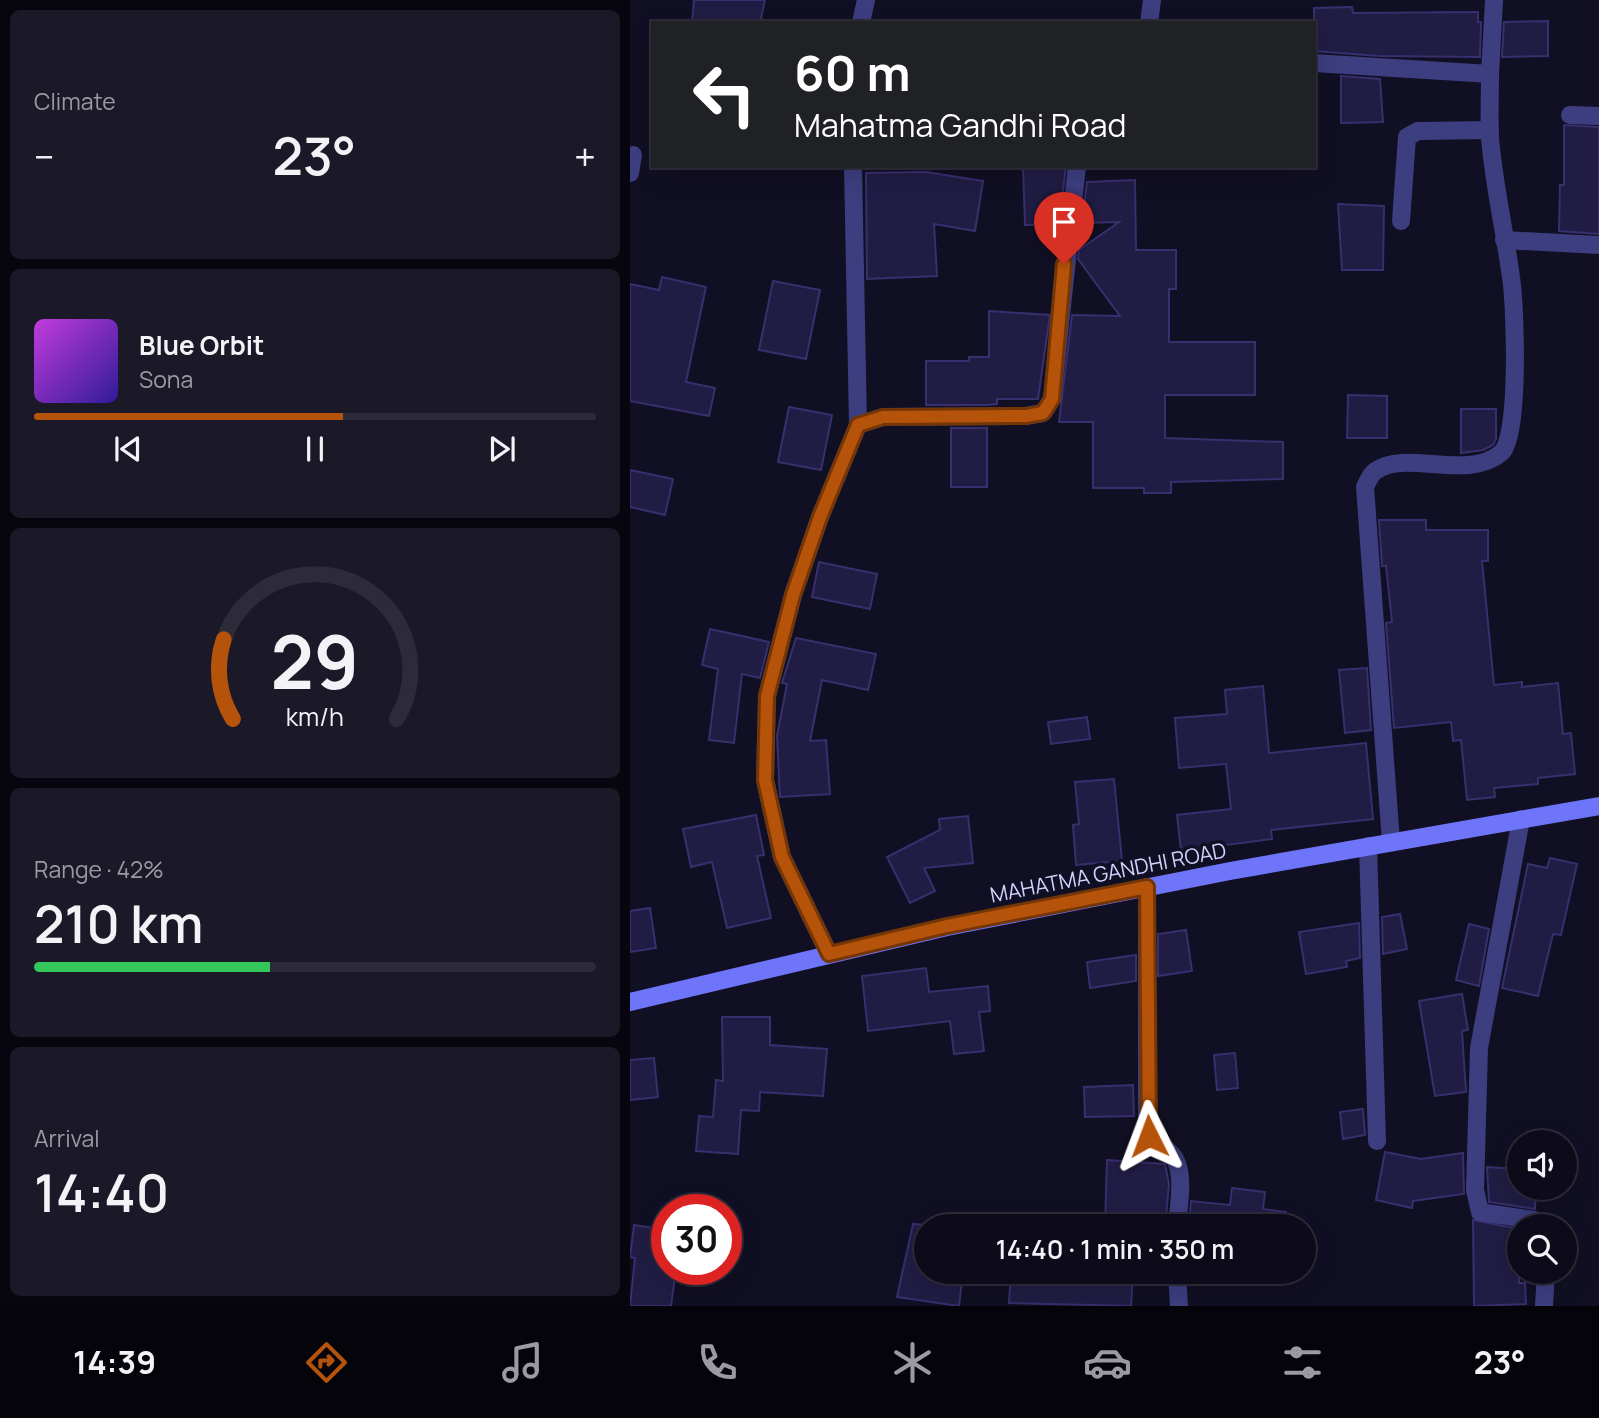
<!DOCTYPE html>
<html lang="en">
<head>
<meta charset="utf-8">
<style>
  body { margin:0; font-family:Manrope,sans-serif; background:#1b1927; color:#f1f3f6; height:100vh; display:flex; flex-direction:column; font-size:26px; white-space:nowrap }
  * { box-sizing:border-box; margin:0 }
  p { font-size:23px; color:#9a9ba2 }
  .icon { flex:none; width:38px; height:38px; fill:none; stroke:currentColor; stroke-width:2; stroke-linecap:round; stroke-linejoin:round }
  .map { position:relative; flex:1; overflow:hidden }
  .sheet { display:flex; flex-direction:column; gap:10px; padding:10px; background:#07060e; width:630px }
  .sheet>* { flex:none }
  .hud { position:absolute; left:21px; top:21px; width:665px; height:147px; border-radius:0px; box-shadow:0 7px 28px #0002,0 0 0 2px #2d2b39; background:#202124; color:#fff; overflow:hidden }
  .fabs { position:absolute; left:877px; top:1130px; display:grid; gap:14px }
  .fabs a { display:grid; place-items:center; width:70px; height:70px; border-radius:50%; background:#0d0b1a; box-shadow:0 7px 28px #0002,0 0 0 2px #2d2b39; font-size:35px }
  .speed { position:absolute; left:21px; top:1194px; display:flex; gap:14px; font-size:35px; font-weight:700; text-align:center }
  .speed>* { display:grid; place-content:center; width:91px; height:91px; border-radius:50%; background:#0d0b1a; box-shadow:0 7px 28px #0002,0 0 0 2px #2d2b39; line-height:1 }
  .speed .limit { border:10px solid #d22; background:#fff; color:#111 }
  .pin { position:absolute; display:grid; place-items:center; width:60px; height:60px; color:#fff; margin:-72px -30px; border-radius:50% 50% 50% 0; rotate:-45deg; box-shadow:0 0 7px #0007 }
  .pin .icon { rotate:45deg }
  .me { position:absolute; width:77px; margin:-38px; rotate:357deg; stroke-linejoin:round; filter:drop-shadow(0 0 5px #0008) }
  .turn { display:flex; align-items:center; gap:24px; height:147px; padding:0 28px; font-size:32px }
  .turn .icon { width:91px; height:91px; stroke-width:2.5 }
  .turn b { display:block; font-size:49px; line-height:60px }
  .big { font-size:52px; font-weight:600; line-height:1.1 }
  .sheet .tile { flex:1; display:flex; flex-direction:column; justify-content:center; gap:10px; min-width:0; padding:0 24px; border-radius:10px; background:#1b1927 }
  .sheet .dial { align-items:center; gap:0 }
  .dial svg { height:182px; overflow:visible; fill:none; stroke:#2d2b39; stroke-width:7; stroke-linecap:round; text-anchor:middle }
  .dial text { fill:#f1f3f6; stroke:none }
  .song { display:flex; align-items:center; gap:21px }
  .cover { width:84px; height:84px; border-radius:10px; background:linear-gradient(135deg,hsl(290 70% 55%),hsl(250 70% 35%)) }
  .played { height:7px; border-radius:4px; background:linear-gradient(90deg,#b45309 55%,#2d2b39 55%) }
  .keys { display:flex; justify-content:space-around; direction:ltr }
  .heat { display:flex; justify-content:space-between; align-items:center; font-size:38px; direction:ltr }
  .charge { height:10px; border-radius:5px; background:linear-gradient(90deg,#34c759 42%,#2d2b39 0) }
  .trip { position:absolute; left:284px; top:1214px; width:402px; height:70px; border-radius:35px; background:#0d0b1a; box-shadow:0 7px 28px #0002,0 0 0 2px #2d2b39; font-weight:600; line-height:70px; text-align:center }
  .tab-bar { display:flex; height:112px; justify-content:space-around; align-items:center; background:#05040a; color:#9a9ba2 }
  .tab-bar .icon { width:49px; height:49px }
  .tab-bar .current { color:#b45309 }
  .tab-bar b { font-size:32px; color:#f1f3f6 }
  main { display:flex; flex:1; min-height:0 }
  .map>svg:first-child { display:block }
</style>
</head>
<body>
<main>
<section class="sheet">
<div class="tile"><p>Climate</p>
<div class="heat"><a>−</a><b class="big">23°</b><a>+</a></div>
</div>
<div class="tile">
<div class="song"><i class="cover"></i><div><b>Blue Orbit</b><p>Sona</p></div></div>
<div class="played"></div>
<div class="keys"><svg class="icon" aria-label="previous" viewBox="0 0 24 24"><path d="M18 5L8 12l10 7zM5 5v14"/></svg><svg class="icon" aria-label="pause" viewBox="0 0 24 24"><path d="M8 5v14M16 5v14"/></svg><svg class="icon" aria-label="next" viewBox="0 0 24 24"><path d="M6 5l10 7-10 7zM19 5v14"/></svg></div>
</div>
<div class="tile dial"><svg viewBox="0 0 100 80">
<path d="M14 69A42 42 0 1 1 86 69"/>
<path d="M14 69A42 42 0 0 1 10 34" stroke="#b45309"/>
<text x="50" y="56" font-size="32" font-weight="700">29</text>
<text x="50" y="72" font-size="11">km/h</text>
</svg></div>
<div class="tile"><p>Range · 42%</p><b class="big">210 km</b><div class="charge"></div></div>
<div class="tile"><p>Arrival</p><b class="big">14:40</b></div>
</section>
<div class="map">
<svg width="969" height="1306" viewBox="0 0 969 1306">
  <rect width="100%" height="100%" fill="#110f23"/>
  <!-- building -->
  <g fill="#211c43" stroke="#372f6e" stroke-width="2">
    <path d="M64,0H135L130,23H62Z"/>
    <path d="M722,7L723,13L848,12V22H851L850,57L749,56L684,51V8Z"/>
    <path d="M918,21V56L872,57L874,22Z"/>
    <path d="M711,76L750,79L753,122L711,123Z"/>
    <path d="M934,125L969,127V234L929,231L930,185H934Z"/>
    <path d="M393,166H436L429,224L395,225Z"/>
    <path d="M296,172L353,181L345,231L304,224L307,276L237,279L236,173Z"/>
    <path d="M505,180L506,250H546V289H539V342H625V395H535V438L653,442V479L541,482V493H514V488H463V422H429L442,315L490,316L448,259L449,250L489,222L452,223L457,182Z"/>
    <path d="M708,204L754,206L753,270H712Z"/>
    <path d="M32,277L76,287L56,382L85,388L79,416L0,401V284L29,290Z"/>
    <path d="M143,281L190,290L176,359L129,350Z"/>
    <path d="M359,311L420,315L408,399H367V404L357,405H296V361H339V357H359Z"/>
    <path d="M718,395L757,396V438H717Z"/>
    <path d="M159,407L202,415L191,470L148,462Z"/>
    <path d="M831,409H866V439L863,445L853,450L831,453Z"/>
    <rect x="321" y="428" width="36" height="59"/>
    <path d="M0,470L43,479L35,515L0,507Z"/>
    <path d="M749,520H796V530H858V561H852L864,685L892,682V687L928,683L933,734L941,733L945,774L908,778V784L864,788L865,797L837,800L831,740L823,741L821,722L764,728L756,623L762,622L756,566H752Z"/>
    <path d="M189,562L247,574L240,609L182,597Z"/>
    <path d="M80,629L139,642L130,678L112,674L104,743L79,740L88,669L72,665Z"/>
    <path d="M166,638L246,654L238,690L192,680L180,741L196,740L200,794L150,797L147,736L157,684L152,683Z"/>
    <path d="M737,668L741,730L715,733L709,670Z"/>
    <path d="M633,686L639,753L736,743L743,819L641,830L642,839L551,851L547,815L601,809L596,764L549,768L545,718L597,714L595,690Z"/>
    <path d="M457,717L460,739L421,744L418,722Z"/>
    <path d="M484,779L492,861L446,865L443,825L449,824L445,782Z"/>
    <path d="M126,815L134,855L127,856L141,918L97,928L82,862L61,867L53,829Z"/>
    <path d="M338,816L343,863L294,868L305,891L280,903L257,857L310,830L309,819Z"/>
    <path d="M920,858L947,864L931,935L923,934L908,996L872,988L898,864L917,868Z"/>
    <path d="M20,908L26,948L0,952V911Z"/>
    <path d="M770,914L777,949L753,954L752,917Z"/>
    <path d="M729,923L730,958L716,961L717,967L676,974L669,932Z"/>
    <path d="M839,924L859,929L849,986L826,980Z"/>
    <path d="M556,930L562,971L528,976V934Z"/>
    <path d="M506,955V981L460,988L457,962Z"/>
    <path d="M296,968L299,992L358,986L360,1011L349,1012L354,1051L324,1054L320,1021L238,1031L232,976Z"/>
    <path d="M832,994L838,1030L832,1031L836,1092L805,1096L789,1001Z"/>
    <path d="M92,1017H140V1045L197,1049L193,1096L130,1092L129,1111L111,1110L108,1154L66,1151L69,1116L83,1117L86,1080L93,1081Z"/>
    <path d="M605,1053L608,1088L587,1090L584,1055Z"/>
    <path d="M24,1058L28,1097L0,1100V1060Z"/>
    <path d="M503,1085L504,1116L455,1117L454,1087Z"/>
    <path d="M733,1109L735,1135L713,1139L710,1112Z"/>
    <path d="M755,1152L791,1159L833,1153L834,1194L783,1201L782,1208L746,1200Z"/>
    <path d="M477,1160L535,1164L539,1184L535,1227L475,1226Z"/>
    <path d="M857,1167L889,1169V1188H906L905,1209L859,1202Z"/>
    <path d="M602,1188L635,1192L633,1209L656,1212L655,1227L559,1224L561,1201L600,1205Z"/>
    <path d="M843,1220L889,1229V1283H895L896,1304L844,1306Z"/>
    <path d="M283,1224L296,1225V1272H333L329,1306L267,1297Z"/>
    <path d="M4,1225L37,1230L32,1268L46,1270L41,1306H0L5,1258L0,1257Z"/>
    <path d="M381,1272L503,1273L501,1306L379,1303Z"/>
  </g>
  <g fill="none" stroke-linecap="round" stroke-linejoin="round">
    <!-- street -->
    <g stroke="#3c3e7f" stroke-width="18">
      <path d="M231,23L236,0"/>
      <path d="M519,23L522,0"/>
      <path d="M684,63L860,74L864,0"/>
      <path d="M940,115L969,116"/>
      <path d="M223,166L228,425"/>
      <path d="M0,173L3,155"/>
      <path d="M771,221L777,137L788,131L860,130"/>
      <path d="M874,240L969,245"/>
      <path d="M891,819L849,1048L845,1190L850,1212L904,1220L913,1227"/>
      <path d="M761,842L735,487C738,481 741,473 747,470C776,450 838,481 871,453C890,437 885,313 882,285C876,236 864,187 860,138C859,117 860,95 860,74"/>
      <path d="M738,846L747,1141"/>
      <path d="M517,887V1126C521,1145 537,1145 545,1159C555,1177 548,1208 547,1227"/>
      <path d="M199,954L152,857L135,780L137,696L163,595L190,517L228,425L253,417L395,416L413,413L422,399L447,166"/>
      <path d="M547,1272L549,1306"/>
      <path d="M914,1306L916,1272"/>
    </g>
    <!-- secondary -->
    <path stroke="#6e75f9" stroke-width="18" d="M0,1002L317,927L600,871L969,806"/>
  </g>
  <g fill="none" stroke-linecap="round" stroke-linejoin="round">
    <defs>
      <path id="route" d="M434,264L422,399L413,413L396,416L253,417L228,425L190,517L163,595L137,696L135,780L152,857L199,954L317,926L517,887L519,1136"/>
    </defs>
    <!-- route casing -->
    <use href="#route" stroke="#753606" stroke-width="18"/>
    <!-- route -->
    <use href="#route" stroke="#b45309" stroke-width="12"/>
  </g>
  <g text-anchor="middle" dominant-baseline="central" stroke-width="7" stroke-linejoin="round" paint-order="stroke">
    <!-- street labels -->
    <g font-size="21" fill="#d4d2fd" stroke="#110f23">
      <text transform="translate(478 872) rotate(-11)">MAHATMA GANDHI ROAD</text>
    </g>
  </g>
</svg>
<div class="fabs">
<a><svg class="icon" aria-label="sound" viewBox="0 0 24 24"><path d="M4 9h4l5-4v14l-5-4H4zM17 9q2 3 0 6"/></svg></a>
<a><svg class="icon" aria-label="search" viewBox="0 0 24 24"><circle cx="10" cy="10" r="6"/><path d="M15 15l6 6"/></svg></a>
</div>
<div class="speed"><div class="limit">30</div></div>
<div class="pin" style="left:434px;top:264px;background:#d93025"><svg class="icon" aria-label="arrive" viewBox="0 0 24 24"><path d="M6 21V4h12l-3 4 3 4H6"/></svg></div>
<svg class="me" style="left:519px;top:1136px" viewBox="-20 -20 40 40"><path d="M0-17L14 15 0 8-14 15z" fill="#b45309" stroke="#fff" stroke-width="4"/></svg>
<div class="trip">14:40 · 1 min · 350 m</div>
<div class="hud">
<div class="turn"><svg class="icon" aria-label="left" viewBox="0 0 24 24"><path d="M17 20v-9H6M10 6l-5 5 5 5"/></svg><div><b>60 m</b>Mahatma Gandhi Road</div></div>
</div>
</div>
</main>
<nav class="tab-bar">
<b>14:39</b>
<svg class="icon current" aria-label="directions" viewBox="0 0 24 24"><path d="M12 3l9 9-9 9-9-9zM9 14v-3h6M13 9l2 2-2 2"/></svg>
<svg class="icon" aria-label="music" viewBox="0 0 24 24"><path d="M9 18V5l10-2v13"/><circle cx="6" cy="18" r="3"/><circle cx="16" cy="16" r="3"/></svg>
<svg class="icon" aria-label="phone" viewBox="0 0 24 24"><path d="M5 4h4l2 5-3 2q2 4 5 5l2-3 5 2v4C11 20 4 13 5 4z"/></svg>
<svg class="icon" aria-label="climate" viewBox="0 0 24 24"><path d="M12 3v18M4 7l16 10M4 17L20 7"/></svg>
<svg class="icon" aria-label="car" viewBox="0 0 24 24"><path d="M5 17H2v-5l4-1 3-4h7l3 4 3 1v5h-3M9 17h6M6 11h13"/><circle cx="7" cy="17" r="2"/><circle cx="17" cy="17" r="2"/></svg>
<svg class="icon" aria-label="filters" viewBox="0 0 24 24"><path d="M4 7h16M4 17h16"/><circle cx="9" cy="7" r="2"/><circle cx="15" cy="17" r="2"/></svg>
<b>23°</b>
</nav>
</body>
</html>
